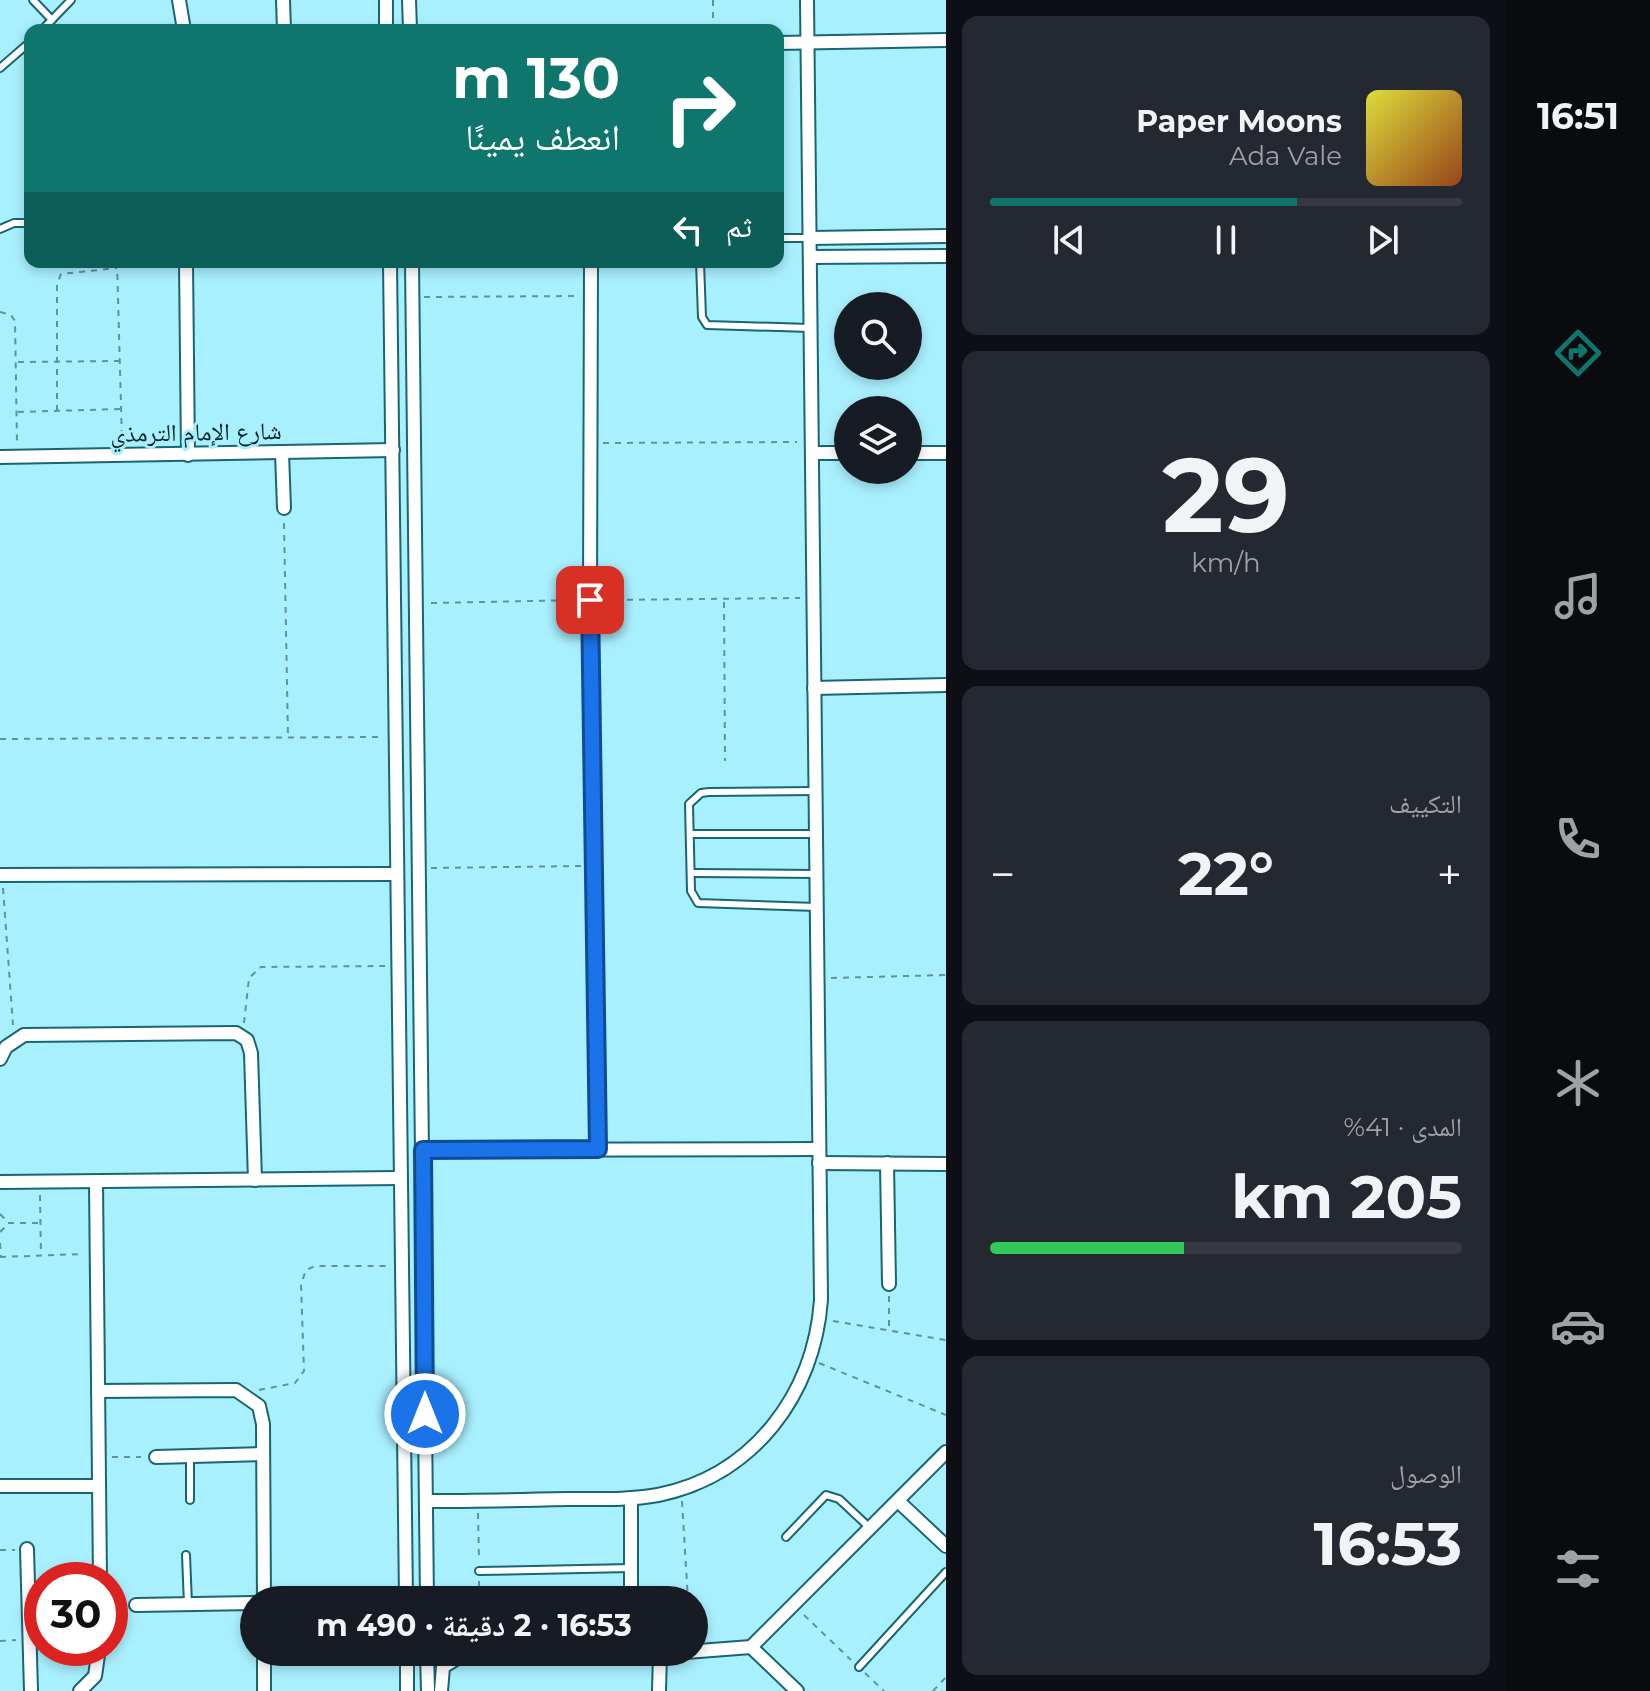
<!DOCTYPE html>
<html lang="ar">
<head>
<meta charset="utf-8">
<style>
  body { margin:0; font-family:Montserrat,"Noto Naskh Arabic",sans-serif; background:#242831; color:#f1f3f6; direction:rtl; height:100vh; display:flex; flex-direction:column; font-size:30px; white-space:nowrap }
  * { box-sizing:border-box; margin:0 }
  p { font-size:26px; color:#9ea1a6 }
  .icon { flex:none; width:44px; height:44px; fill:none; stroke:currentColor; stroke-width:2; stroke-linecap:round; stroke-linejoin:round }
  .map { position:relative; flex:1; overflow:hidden; direction:ltr }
  .sheet { display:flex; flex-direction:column; gap:16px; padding:16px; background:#0d0f14; width:560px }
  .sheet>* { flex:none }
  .top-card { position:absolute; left:24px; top:24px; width:760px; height:244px; border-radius:16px; box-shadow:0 4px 12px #0003; direction:rtl; background:#0f766e; color:#fff; overflow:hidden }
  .controls { position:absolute; left:834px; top:292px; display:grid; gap:16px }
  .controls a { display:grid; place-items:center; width:88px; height:88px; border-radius:50%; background:#171b24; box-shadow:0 4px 12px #0003; font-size:40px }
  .speed { position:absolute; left:24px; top:1562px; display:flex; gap:16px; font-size:40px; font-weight:700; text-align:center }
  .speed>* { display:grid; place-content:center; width:104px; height:104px; border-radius:50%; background:#171b24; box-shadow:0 4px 12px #0003; line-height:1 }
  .speed .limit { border:12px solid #d22; background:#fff; color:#111 }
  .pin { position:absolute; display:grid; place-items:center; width:68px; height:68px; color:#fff; margin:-34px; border-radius:16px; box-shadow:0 4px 12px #0006 }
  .me { position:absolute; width:88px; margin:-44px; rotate:0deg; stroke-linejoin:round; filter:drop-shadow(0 0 6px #0008) }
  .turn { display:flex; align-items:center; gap:28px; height:168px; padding:0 32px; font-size:36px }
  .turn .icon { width:104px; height:104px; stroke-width:2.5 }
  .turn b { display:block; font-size:56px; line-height:68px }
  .then { display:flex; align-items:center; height:76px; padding:0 32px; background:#0003; gap:16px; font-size:30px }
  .big { font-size:60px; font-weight:700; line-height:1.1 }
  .sheet .card { flex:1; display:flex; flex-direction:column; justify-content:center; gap:12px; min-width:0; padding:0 28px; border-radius:16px; background:#242831 }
  .sheet .dial { align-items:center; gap:0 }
  .dial b { font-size:104px; line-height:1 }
  .song { display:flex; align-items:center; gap:24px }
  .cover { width:96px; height:96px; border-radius:12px; background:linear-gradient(135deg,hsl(60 70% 55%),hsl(20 70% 35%)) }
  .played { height:8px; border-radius:4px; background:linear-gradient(90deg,#0f766e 65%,#363941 65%) }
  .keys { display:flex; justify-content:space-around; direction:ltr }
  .heat { display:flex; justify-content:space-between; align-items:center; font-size:44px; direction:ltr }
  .charge { height:12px; border-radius:6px; background:linear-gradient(90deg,#34c759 41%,#363941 0) }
  .trip { position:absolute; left:240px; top:1586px; width:468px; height:80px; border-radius:40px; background:#171b24; box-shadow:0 4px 12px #0003; font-weight:700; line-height:80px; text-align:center; direction:rtl }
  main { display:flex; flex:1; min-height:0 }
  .tab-bar { display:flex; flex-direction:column; width:144px; justify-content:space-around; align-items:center; background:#090b0e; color:#9ea1a6 }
  .tab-bar .icon { width:56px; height:56px }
  .tab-bar .active { color:#0f766e }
  .tab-bar b { font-size:36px; color:#f1f3f6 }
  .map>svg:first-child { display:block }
</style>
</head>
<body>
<main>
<nav class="tab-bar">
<b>16:51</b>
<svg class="icon active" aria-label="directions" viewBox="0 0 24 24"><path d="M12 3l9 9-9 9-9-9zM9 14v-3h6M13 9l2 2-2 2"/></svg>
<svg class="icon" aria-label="music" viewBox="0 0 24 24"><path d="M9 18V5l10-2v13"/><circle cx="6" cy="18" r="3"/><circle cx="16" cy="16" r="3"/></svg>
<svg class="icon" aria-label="phone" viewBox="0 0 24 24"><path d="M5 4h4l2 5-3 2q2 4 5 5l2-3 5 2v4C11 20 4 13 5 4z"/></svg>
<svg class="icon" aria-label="climate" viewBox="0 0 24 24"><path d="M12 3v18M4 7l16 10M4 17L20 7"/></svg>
<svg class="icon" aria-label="car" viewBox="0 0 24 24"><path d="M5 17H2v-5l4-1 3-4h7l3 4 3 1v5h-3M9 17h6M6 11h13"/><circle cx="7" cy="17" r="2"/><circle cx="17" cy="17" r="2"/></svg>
<svg class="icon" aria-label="filters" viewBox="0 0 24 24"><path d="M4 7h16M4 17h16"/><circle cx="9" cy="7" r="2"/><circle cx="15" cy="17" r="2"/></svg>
</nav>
<section class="sheet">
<div class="card">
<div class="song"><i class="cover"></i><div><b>Paper Moons</b><p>Ada Vale</p></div></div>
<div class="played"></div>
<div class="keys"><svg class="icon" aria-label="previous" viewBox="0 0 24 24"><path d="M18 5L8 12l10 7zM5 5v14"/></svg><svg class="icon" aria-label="pause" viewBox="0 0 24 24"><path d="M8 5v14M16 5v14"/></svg><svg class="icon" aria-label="next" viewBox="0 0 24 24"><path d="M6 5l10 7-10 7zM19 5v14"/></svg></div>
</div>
<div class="card dial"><b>29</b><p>km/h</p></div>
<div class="card"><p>التكييف</p>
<div class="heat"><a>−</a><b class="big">22°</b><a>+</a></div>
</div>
<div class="card"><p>المدى · 41%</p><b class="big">205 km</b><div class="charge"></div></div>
<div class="card"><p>الوصول</p><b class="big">16:53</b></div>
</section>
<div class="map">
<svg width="946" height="1691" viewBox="0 0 946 1691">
  <rect width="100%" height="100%" fill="#a9f0ff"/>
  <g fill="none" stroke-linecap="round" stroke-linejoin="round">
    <defs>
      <g id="service">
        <path d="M33,0L52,20"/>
        <path d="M42,30L71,0"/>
        <path d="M0,68L30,42"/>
        <path d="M0,229L14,223H30"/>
        <path d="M778,238H809"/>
        <path d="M700,262L702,317L707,325L810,328"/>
        <path d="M815,791L709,792L701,793L689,804L691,891L698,903L817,907"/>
        <path d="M690,834H816"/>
        <path d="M691,873L815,874"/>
        <path d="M190,1456V1500"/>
        <path d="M786,1537L826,1495L839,1499L871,1529"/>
        <path d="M186,1555L188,1604"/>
        <path d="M479,1571L631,1568"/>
        <path d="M859,1667L946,1572"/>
      </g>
      <g id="minor">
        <path d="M179,0L184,30"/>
        <path d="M283,0L284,30"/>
        <path d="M386,0V30"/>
        <path d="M409,0L410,30"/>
        <path d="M778,43L946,40"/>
        <path d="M809,238L946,236"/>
        <path d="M810,257L946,256"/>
        <path d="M186,262L188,455"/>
        <path d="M390,262L406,1600"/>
        <path d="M412,262L427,1600"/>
        <path d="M591,262L590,600L598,1149"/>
        <path d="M282,453L284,508"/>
        <path d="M812,453H848"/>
        <path d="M908,453H946"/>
        <path d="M0,457L393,450"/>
        <path d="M814,688L946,685"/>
        <path d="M0,875L396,874"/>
        <path d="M0,1059L6,1047L24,1035L236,1033L247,1040L251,1053L255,1180"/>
        <path d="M423,1150L819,1149"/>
        <path d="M819,1163L946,1164"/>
        <path d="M887,1163L889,1284"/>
        <path d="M0,1182L400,1178"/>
        <path d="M96,1182L100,1580"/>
        <path d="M98,1391L236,1390L259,1406L263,1424L264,1600"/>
        <path d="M156,1457L263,1454"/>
        <path d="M0,1486H99"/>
        <path d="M631,1498V1600"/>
        <path d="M426,1501C475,1501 523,1500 572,1499C601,1499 630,1500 658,1495C753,1476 814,1395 821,1300L807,0"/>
        <path d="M898,1501L946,1546"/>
        <path d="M27,1549L31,1691"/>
        <path d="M136,1605L254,1603"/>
        <path d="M751,1647L797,1691"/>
        <path d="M264,1652V1691"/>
        <path d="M407,1652V1691"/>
        <path d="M427,1652L428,1691"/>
        <path d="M80,1691L95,1676L99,1648"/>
        <path d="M441,1691L443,1667L459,1657L660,1654L751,1647L946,1452"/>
        <path d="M659,1691L660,1654"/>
      </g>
    </defs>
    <!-- service casing -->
    <use href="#service" stroke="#196572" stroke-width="10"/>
    <!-- minor casing -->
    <use href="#minor" stroke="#196572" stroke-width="16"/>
    <!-- path -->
    <g stroke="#5e929d" stroke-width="2" stroke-dasharray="6 6" stroke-linecap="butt">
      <path d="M713,0V30"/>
      <path d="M117,262L122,441"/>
      <path d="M424,297L578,296"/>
      <path d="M0,312L11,315L15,321L17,444"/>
      <path d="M18,362L119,361"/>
      <path d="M57,411V284L61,274L117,268"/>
      <path d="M18,412L120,409"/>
      <path d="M603,443L797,442"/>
      <path d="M284,523L288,737"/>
      <path d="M603,600L800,598"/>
      <path d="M724,602L725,761"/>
      <path d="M431,603L576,600"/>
      <path d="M0,739L383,737"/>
      <path d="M431,868L581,866"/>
      <path d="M3,888L13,1025"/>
      <path d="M831,978L946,975"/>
      <path d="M244,1023L249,978L261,967L385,966"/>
      <path d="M40,1195L41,1256"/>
      <path d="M0,1214L8,1222"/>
      <path d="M8,1223H40"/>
      <path d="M0,1232L8,1224"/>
      <path d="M0,1243L1,1257"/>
      <path d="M0,1257L83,1254"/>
      <path d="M889,1296V1329"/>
      <path d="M833,1321L946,1340"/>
      <path d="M819,1363L946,1415"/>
      <path d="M259,1390L295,1383L304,1371L301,1284L306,1270L315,1266H388"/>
      <path d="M112,1457H141"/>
      <path d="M682,1501L688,1600"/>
      <path d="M478,1513L479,1559"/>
      <path d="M0,1550H15"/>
      <path d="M479,1581V1600"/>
      <path d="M110,1607L125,1606"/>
      <path d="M804,1615L851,1660"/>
      <path d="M0,1641L16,1640"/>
      <path d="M865,1673L884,1691"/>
      <path d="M933,1691L946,1677"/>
    </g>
    <!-- service -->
    <use href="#service" stroke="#fff" stroke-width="6"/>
    <!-- minor -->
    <use href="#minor" stroke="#fff" stroke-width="12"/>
  </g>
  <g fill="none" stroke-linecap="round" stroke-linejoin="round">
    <defs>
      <path id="route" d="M425,1414L423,1150L598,1149L590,600"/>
    </defs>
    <!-- route casing -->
    <use href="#route" stroke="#114b97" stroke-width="20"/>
    <!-- route -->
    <use href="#route" stroke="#1a73e8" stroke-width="14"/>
  </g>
  <g text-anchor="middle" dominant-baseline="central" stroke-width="6" stroke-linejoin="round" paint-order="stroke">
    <!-- street labels -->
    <g font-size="24" fill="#052329" stroke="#a9f0ff">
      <text transform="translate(196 432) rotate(-1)">شارع الإمام الترمذي</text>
    </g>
  </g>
</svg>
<div class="controls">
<a><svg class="icon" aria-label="search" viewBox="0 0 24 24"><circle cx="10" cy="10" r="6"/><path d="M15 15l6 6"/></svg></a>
<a><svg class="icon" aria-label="layers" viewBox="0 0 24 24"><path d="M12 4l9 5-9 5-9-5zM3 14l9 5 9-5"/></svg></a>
</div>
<div class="speed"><div class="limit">30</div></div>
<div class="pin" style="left:590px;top:600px;background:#d93025"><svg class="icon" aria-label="arrive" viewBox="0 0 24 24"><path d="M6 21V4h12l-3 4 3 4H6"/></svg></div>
<svg class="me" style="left:425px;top:1414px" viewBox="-20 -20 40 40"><circle r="17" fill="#1a73e8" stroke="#fff" stroke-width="3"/><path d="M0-11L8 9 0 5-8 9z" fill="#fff"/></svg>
<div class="trip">16:53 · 2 دقيقة · 490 m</div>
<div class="top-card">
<div class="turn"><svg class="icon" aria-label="right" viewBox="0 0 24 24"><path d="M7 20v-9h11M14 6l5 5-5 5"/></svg><div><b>130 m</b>انعطف يمينًا</div></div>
<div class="then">ثم<svg class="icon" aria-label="left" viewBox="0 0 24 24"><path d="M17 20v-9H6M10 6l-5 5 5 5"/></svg></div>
</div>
</div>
</main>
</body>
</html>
